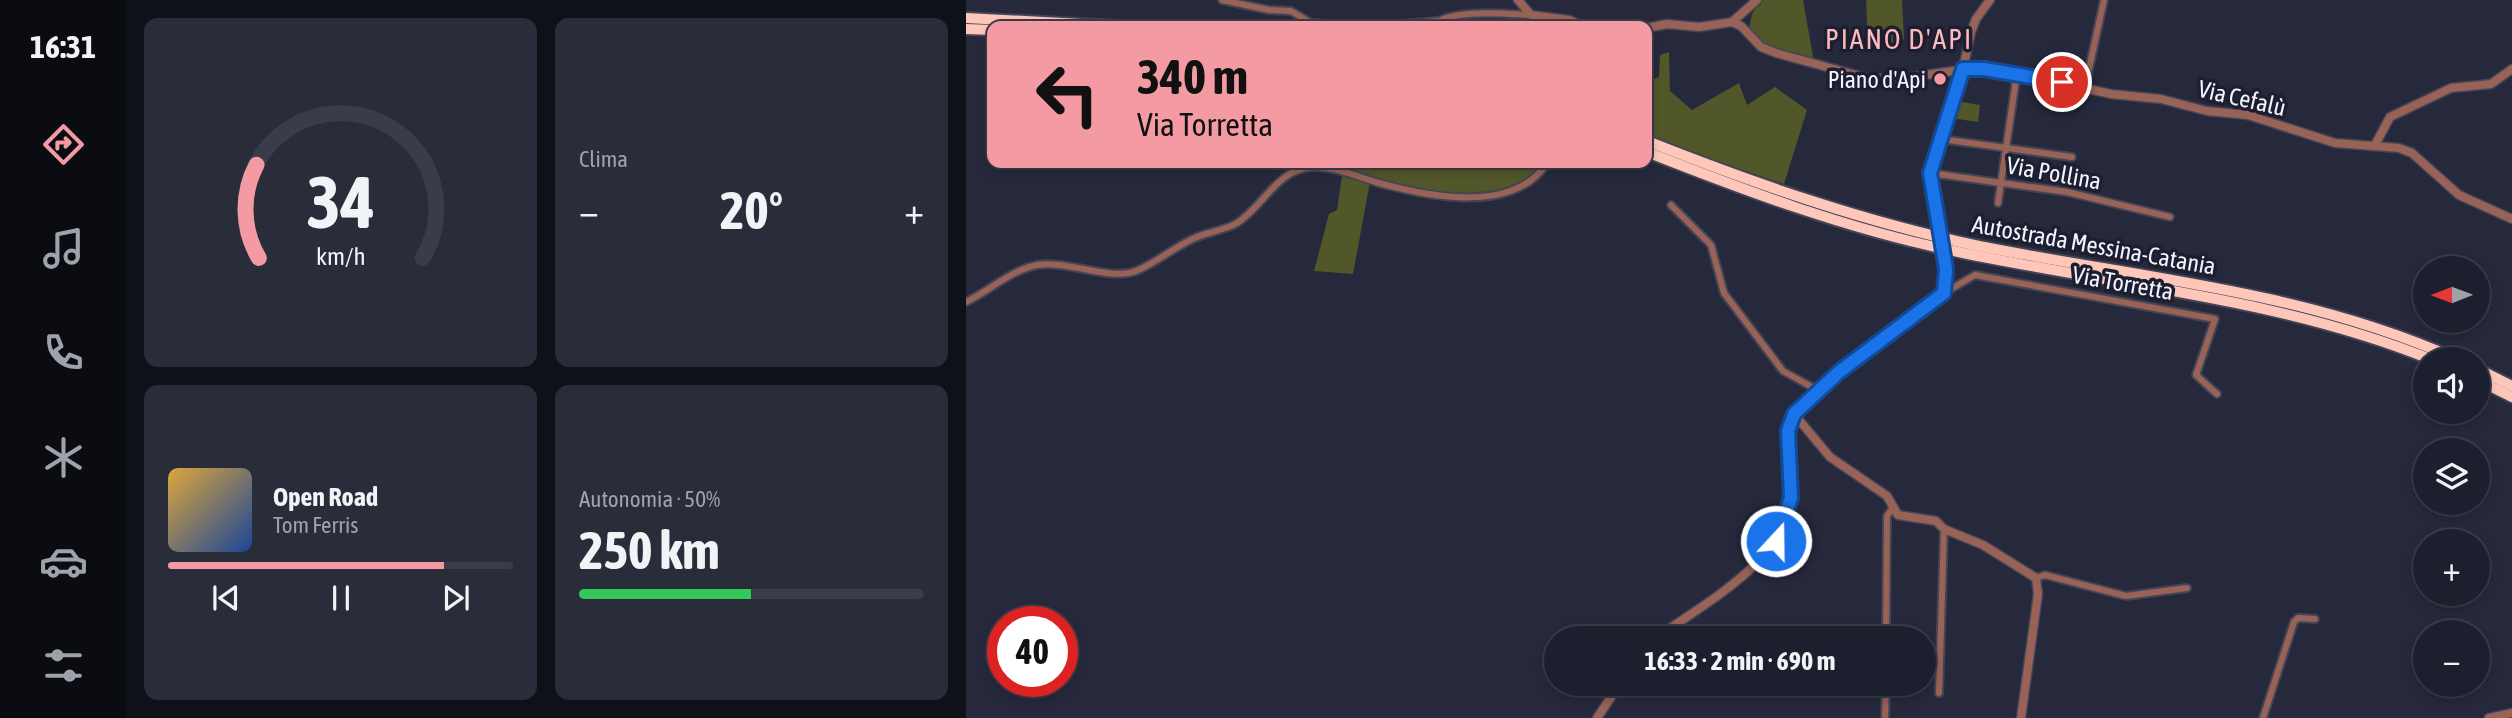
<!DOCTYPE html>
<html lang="it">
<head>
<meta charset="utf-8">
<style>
  body { margin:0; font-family:"Asap Condensed",sans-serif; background:#292c39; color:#f1f3f6; height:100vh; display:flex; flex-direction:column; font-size:26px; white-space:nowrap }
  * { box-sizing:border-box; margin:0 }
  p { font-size:23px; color:#a0a2aa }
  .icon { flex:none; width:38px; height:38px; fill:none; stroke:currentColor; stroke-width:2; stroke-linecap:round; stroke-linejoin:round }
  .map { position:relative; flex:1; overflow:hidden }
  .panel { display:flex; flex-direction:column; gap:18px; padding:18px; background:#0f1119; width:840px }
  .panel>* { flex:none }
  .banner { position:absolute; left:21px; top:21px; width:665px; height:147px; border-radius:14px; box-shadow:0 4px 10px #0003,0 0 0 2px #3a3d49; background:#f49aa3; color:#111; overflow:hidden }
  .needle { width:46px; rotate:269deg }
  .tools { position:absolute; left:1447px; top:256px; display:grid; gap:14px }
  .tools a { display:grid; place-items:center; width:77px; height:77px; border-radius:50%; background:#1c1f2d; box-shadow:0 4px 10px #0003,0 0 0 2px #3a3d49; font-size:35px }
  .speed { position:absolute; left:21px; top:606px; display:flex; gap:14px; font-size:35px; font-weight:700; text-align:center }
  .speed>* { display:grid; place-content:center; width:91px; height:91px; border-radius:50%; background:#1c1f2d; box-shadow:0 4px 10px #0003,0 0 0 2px #3a3d49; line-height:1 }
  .speed .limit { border:10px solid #d22; background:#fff; color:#111 }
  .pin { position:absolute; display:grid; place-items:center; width:60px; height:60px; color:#fff; margin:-30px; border:4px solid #fff; border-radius:50%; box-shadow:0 2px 7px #0007 }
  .me { position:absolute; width:77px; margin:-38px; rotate:21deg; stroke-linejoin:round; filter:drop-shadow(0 0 5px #0008) }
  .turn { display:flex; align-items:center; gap:24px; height:147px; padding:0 35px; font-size:32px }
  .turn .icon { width:91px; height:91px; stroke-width:2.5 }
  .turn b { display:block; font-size:49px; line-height:60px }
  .big { font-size:52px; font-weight:700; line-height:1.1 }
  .panel .widget { flex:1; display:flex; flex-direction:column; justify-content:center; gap:10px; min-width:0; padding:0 24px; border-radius:14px; background:#292c39 }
  .panel .dial { align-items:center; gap:0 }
  .dial svg { height:182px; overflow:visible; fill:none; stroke:#3a3d49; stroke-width:7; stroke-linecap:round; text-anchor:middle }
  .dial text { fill:#f1f3f6; stroke:none }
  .song { display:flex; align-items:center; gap:21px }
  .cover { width:84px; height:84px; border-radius:10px; background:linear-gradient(135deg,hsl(40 70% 55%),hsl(220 70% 35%)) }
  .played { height:7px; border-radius:4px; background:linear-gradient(90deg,#f49aa3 80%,#3a3d49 80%) }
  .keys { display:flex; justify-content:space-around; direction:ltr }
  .heat { display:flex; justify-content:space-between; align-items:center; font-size:38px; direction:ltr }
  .charge { height:10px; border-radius:5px; background:linear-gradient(90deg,#34c759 50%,#3a3d49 0) }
  .panel .tiles { flex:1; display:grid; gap:18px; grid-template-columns:repeat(2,1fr) }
  .trip { position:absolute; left:578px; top:626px; width:392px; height:70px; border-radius:35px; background:#1c1f2d; box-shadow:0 4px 10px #0003,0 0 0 2px #3a3d49; font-weight:700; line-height:70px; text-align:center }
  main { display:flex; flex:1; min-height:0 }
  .tabs { display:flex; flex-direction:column; width:126px; justify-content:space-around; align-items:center; background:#0b0c12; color:#a0a2aa }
  .tabs .icon { width:49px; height:49px }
  .tabs .active { color:#f49aa3 }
  .tabs b { font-size:32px; color:#f1f3f6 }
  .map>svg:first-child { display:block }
</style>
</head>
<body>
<main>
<nav class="tabs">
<b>16:31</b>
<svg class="icon active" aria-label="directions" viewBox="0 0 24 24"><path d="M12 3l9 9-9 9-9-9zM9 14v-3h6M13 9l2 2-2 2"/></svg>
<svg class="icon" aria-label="music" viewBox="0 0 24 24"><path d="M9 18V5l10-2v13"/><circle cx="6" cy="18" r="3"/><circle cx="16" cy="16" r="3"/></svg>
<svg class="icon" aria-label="phone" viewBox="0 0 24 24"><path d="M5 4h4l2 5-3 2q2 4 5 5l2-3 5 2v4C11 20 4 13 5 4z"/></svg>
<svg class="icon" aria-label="climate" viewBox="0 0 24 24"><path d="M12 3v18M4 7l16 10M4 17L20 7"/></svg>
<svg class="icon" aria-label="car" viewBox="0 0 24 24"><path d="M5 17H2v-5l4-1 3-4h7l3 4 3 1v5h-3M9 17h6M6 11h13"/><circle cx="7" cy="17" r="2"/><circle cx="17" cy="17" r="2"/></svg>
<svg class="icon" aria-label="filters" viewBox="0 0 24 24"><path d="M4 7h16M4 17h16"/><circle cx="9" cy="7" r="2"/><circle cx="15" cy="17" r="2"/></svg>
</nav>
<section class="panel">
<div class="tiles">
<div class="widget dial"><svg viewBox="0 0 100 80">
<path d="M14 69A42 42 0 1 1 86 69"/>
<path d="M14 69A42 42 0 0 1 13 28" stroke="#f49aa3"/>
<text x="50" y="56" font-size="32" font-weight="700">34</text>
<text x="50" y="72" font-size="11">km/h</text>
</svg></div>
<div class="widget"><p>Clima</p>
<div class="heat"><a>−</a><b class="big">20°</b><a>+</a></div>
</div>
<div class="widget">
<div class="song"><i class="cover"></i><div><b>Open Road</b><p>Tom Ferris</p></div></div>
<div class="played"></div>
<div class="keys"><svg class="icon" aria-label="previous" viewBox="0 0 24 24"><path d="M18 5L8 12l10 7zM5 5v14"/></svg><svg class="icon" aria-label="pause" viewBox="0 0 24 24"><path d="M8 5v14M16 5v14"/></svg><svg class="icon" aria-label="next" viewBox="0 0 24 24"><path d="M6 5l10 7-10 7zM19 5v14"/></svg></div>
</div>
<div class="widget"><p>Autonomia · 50%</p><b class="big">250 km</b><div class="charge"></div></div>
</div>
</section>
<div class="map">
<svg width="1546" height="718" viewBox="0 0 1546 718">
  <rect width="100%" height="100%" fill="#26293c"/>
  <!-- green -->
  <g fill="#515728">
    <path d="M795,0H837L848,62C822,55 800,50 783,29L786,14Z"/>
    <path d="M900,0H936L938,39L929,45H902Z"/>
    <path d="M703,52L704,91L726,110L773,83L781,105L809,87L841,110L818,184L681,137V82L693,77L694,55Z"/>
    <path d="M991,101L1014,105L1012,122L985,118Z"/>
    <path d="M374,163H576C544,216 419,188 374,163Z"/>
    <path d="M376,176L404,182L387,274L348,271L363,214L371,210Z"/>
  </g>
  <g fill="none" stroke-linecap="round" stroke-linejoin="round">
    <defs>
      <g id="minor">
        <path d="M256,0L303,10L325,11L345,23L394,26"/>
        <path d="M414,26L472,21"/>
        <path d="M466,26C484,8 541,14 565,15"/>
        <path d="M1119,87L1138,0"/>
        <path d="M975,139L1106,157"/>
        <path d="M964,173L1101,192L1204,217"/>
        <path d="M1032,203L1051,73"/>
        <path d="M705,205L745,245L758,293L817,371L853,391"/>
        <path d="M978,293L1009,275L1249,319L1230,375L1251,394"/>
        <path d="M0,302C23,291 45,270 71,265C101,260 144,281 170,271C192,262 209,246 231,237C243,232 259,230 271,223C297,207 311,169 346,167C368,166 392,177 413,183C464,197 548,214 581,163"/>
        <path d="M1070,578L1079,575L1160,596L1221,588"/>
        <path d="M920,639L921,516L926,509"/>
        <path d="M973,693L978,529"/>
        <path d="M919,718L920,684"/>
        <path d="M1297,718L1328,622L1332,618L1349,619"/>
      </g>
      <g id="tertiary">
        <path d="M552,0L565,15L603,20L617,26"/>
        <path d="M766,22L791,0"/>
        <path d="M681,28L701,24L733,27L766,22L775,26L795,47L810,53L901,78L932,79L1008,68L1051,73L1145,94L1195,99L1241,111L1282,115L1369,143L1433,148L1446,153L1493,195L1546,219"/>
        <path d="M1409,145L1424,117L1485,88L1525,84L1546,69"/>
        <path d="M971,222L964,169L997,69L1005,32L1010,19L1024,0"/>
        <path d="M828,414L864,457L921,496L932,515L970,521L978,529L1017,545L1070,578L1072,594L1055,718"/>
        <path d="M689,639C736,604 824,560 825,494C825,470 815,436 828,414L920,335L972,299L978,293L980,269"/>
        <path d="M631,718L654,684"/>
        <path d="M1523,718L1546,713"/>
      </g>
      <g id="motorway">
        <path d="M0,18L152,26"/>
        <path d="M0,29L26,30"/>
        <path d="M681,141C790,184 898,222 1013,246C1174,278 1339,291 1490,359"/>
        <path d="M681,152C780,191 879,228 983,250C1145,285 1310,297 1464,359"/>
        <path d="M1512,369L1546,386"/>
        <path d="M1512,380L1546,397"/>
      </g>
    </defs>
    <!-- minor casing -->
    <use href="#minor" stroke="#434557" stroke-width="10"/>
    <!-- tertiary casing -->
    <use href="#tertiary" stroke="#434557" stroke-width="11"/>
    <!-- motorway casing -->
    <use href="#motorway" stroke="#434557" stroke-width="14"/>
    <!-- minor -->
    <use href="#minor" stroke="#986256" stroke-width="6"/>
    <!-- tertiary -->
    <use href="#tertiary" stroke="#986256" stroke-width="8"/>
    <!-- motorway -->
    <use href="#motorway" stroke="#fec7ba" stroke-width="10"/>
    <defs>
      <path id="tertiary-bridge" d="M971,222L980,269"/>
    </defs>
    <!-- tertiary-bridge casing -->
    <use href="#tertiary-bridge" stroke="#434557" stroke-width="11" stroke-linecap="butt"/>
    <!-- tertiary-bridge -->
    <use href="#tertiary-bridge" stroke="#986256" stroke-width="8"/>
  </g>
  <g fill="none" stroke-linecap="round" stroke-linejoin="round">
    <defs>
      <path id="route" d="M810,541L825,498L822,431L828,414L873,372L978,293L980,269L964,173L997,69H1018L1096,82"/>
    </defs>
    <!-- route casing -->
    <use href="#route" stroke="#114b97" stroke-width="18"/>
    <!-- route -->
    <use href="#route" stroke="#1a73e8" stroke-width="12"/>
  </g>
  <!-- markers -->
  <circle fill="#f49aa3" stroke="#1d1f31" stroke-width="2.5" cx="974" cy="79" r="7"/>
  <g text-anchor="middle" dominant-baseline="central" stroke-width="7" stroke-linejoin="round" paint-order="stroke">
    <!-- poi labels -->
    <g font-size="24" fill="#f2f4fe" stroke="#1d1f31" text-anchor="end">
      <text x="960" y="79">Piano d'Api</text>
    </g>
    <!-- street labels -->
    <g font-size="24" fill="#f2f4fe" stroke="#1d1f31">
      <text transform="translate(1276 98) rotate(13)">Via Cefalù</text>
      <text transform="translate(1088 173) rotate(10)">Via Pollina</text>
      <text transform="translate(1128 245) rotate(10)">Autostrada Messina-Catania</text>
      <text transform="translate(1157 283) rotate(10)">Via Torretta</text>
    </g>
    <!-- quarter labels -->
    <g font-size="28" letter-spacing="2" fill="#febabf" stroke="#1d1f31">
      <text x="933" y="39">PIANO D'API</text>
    </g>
  </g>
</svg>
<div class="tools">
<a><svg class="needle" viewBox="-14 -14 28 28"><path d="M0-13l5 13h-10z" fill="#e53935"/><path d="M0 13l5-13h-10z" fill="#a0a2aa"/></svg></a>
<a><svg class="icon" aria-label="sound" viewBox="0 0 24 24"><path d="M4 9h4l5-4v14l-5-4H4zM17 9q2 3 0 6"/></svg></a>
<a><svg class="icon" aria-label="layers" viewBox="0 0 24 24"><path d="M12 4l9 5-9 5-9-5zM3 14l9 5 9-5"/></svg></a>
<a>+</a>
<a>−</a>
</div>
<div class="speed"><div class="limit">40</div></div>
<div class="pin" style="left:1096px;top:82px;background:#d93025"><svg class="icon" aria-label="arrive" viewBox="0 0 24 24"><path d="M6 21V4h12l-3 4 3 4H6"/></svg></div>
<svg class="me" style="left:810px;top:541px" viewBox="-20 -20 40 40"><circle r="17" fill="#1a73e8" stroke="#fff" stroke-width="3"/><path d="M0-11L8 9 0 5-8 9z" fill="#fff"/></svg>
<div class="trip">16:33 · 2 min · 690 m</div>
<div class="banner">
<div class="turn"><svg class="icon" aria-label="left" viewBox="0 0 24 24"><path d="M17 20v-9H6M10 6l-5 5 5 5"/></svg><div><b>340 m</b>Via Torretta</div></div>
</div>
</div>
</main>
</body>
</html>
